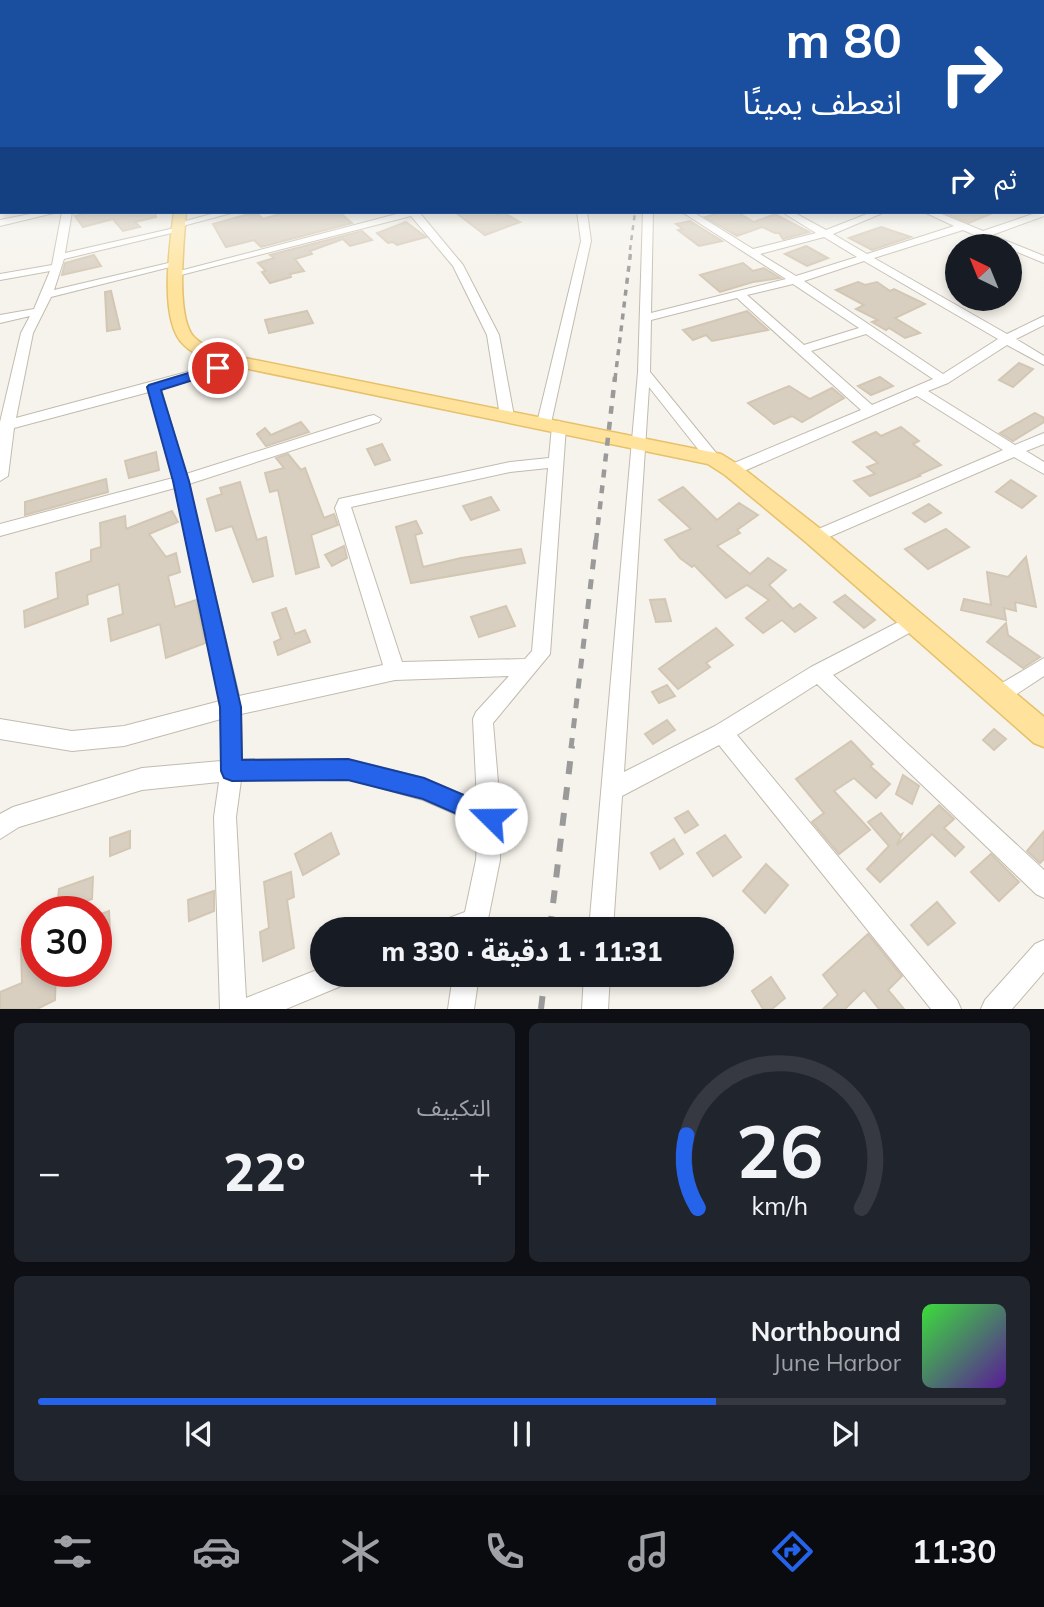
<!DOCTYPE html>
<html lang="ar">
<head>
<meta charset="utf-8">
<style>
  body { margin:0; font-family:Mulish,"Noto Sans Arabic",sans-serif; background:#20242c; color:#f1f3f6; direction:rtl; height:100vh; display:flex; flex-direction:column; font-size:26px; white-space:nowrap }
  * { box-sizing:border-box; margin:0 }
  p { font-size:23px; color:#9ea1a6 }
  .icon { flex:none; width:38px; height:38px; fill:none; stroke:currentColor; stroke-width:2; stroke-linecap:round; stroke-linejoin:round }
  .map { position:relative; height:1009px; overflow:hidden; direction:ltr }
  .details { display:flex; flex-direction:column; gap:14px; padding:14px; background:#0d0f14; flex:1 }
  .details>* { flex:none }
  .top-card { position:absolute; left:0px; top:0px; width:1045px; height:214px; box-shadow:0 4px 10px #0003; direction:rtl; background:#1a4fa0; color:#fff; overflow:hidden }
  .needle { width:46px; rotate:317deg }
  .controls { position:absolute; left:945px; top:234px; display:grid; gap:14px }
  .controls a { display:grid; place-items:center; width:77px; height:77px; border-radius:50%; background:#171b24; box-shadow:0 4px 10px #0003; font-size:35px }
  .speed { position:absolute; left:21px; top:896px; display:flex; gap:14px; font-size:35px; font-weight:700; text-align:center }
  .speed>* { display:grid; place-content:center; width:91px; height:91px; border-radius:50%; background:#171b24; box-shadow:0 4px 10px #0003; line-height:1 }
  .speed .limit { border:10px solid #d22; background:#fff; color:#111 }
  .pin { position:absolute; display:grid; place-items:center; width:60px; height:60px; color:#fff; margin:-30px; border:4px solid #fff; border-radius:50%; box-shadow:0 2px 7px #0007 }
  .me { position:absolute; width:77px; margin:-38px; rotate:292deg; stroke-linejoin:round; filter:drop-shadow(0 0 5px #0008) }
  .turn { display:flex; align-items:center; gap:24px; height:147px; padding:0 28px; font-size:32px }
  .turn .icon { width:91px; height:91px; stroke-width:2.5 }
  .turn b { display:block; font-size:49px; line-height:60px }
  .then { display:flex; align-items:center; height:66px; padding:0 28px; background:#0003; gap:14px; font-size:26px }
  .big { font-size:52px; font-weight:800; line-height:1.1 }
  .details .widget { flex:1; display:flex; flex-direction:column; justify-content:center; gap:10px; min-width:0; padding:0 24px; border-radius:10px; background:#20242c }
  .details .dial { align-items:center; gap:0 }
  .dial svg { height:182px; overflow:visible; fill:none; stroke:#363941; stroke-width:7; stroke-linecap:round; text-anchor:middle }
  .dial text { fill:#f1f3f6; stroke:none }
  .song { display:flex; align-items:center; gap:21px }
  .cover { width:84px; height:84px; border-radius:10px; background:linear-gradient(135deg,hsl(120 70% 55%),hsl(270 70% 35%)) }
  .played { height:7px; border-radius:4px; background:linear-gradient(90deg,#2563eb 70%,#363941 70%) }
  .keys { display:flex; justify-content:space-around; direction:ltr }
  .heat { display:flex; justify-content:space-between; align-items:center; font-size:38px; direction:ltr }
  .details .tiles { flex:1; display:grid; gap:14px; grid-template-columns:1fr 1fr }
  .widget:last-child { grid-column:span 2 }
  .trip { position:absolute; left:310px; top:917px; width:424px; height:70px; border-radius:35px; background:#171b24; box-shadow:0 4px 10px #0003; font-weight:800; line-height:70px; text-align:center; direction:rtl }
  .menu { display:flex; height:112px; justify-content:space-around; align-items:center; background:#090b0e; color:#9ea1a6 }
  .menu .icon { width:49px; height:49px }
  .menu .on { color:#2563eb }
  .menu b { font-size:32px; color:#f1f3f6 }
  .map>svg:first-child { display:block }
</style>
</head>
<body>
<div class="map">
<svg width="1044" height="1009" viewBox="0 0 1044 1009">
  <rect width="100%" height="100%" fill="#f6f3ec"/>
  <!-- building -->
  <g fill="#d8cfc1" stroke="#d3c7b4" stroke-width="2">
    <path d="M95,212H155L156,217L135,222L140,227L123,231L113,219L83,227L75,216Z"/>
    <path d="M286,212H339L352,223L261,247L254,240L226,247L213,224L245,215H259L263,219Z"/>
    <path d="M455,212H492L497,215L504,213L520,222L485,235Z"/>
    <path d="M723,212H737L754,222L775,214L809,232L783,239L779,233H775L762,227L737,236L705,217Z"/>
    <path d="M943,212H995L969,223Z"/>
    <path d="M690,221L722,241L699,246L678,230L683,229L676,224Z"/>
    <path d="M406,222L426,237L397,245L393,242L388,243L377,233Z"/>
    <path d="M881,227L911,237L872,250L849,238Z"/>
    <path d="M362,231L372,240L350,246L343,239L310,251L312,254L295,259L304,271L290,274L291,277L270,283L262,272L266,271L258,263L274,258L270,255Z"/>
    <path d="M806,246L828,258L807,266L785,254Z"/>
    <path d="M94,255L101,266L62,275L65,263Z"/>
    <path d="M743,263L753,271L764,268L780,278L753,282L720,292L700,275Z"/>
    <path d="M858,282L865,285L877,282L890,291L894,289L925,304L895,318L920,333L905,338L889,328L886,330L872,322L878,320L856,309L864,305L836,290Z"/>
    <path d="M111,291L120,329L107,331L105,292Z"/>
    <path d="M307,311L313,323L269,333L265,320Z"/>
    <path d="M747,311L768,330L712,341L706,335L693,340L683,330Z"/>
    <path d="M1019,363L1033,369L1013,387L999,380Z"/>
    <path d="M880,377L893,386L871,395L858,386Z"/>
    <path d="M789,386L810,399L832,388L844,398L802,422L792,416L774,424L748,403Z"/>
    <path d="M1035,413L1044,418V422L1013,441L1000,433Z"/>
    <path d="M301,422L309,432L266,446L257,434L265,428L271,435Z"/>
    <path d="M901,427L919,441L913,444L941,465L918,475L920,476L870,496L854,481L875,474L867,467L878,463L853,442L876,432L881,436Z"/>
    <path d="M382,444L390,460L375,465L367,449Z"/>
    <path d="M156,452L159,470L129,478L125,461Z"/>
    <path d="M288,454L301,470L305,468L324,518L334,514L338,525L311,535L319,567L296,574L278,490L270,492L265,473L284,468L276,458Z"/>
    <path d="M106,479L108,492L25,515V502Z"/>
    <path d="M1011,480L1036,496L1022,508L996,492Z"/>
    <path d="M240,482L257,540L266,537L273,576L253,582L232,526L216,531L207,499L222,494L220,488Z"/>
    <path d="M683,487L717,520L739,503L758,515L737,530L740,533L717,546L750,574L768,558L786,570L769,585L793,609L800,604L816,618L795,632L782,620L763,633L746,618L769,600L747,585L726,598L694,565L692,567L680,558L665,540L691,529L659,500Z"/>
    <path d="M491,497L499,510L471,520L463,506Z"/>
    <path d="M929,504L941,513L925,522L913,513Z"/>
    <path d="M172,511L178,522L149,534L166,557L176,553L180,572L168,576L175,607L196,600L205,643L166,658L160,624L111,641L108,619L123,614L119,584L87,595L88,604L25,627L24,611L58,598L56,573L91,561V550L101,547L100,523L125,516L126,529Z"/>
    <path d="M416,521L422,533L415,535L423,567L461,558L521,549L525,563L411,583L396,527Z"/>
    <path d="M946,529L969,547L928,569L905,549Z"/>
    <path d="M344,546L347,558L332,566L325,555Z"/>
    <path d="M1026,557L1036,607L1015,602L1016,611L1004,608L1006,620L961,610L964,599L991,605L987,572L1008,577Z"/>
    <path d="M845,595L875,620L864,628L834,602Z"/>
    <path d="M665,599L671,621L656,622L650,600Z"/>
    <path d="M506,606L515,626L479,637L471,617Z"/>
    <path d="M286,608L295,634L305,630L310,642L278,655L274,642L281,639L272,613Z"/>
    <path d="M1006,623L1008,635L1040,657L1023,668L987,642Z"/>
    <path d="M716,628L733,645L706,663L710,667L678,689L659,669Z"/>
    <path d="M667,685L675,696L659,703L652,692Z"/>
    <path d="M667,720L675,730L653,744L645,734Z"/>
    <path d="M994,729L1006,739L994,750L983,740Z"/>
    <path d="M851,741L873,764L870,766L890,784L876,798L854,778L834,791L870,830L839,854L812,822L824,813L796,779Z"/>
    <path d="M903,775L919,786L912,804L896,794Z"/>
    <path d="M939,805L954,819L944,828L964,847L955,856L932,834L880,882L867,869L889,846L868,822L881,813L900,835L902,834L897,845Z"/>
    <path d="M688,811L698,825L685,833L675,818Z"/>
    <path d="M130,831V848L110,856V838Z"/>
    <path d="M1044,831V859L1040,863L1027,851Z"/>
    <path d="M331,833L339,854L303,875L295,854Z"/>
    <path d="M725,835L741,857L713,876L697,853Z"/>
    <path d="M674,839L683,854L660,869L651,853Z"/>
    <path d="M991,854L1019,882L999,901L971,872Z"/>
    <path d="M766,864L788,885L765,913L743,891Z"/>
    <path d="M291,872L294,897L287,900L294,948L263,961L260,932L269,928L264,882Z"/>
    <path d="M93,877L92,899L57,910L59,889Z"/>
    <path d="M214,891V911L189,921L188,900Z"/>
    <path d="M937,902L955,923L928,945L911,925Z"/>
    <path d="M109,911L110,931L96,936V916Z"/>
    <path d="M868,934L902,976L888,990L904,1009H879L864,990L845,1009H823L838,995L823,975Z"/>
    <path d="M37,942V971H56L55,1000L37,1009H0V992L22,983L21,949Z"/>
    <path d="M771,977L785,998L772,1009H763L752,991Z"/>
  </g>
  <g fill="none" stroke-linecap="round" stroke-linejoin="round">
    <defs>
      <g id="minor">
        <rect x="0" y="150" width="2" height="4"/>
        <rect x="1043" y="170" width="1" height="6"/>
        <rect x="0" y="180" width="2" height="6"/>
        <path d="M1044,210V216L992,235L1044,256V263L1010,249V247H1003L963,230L874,258L1007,334L1044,316V325L1016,339L1044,356V365L1007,345L948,383L928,391L1015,445L1044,433V444L1026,451L1044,462V474L1014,457L815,543L809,541L807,537L809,533L1003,450L917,396L737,474H727L724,470L727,466L861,410L737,298L651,320L650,372L721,459L714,464L709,463L649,387L624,772L715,726L811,667L914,614L920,617L923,622L920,627L833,675L1044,870V898L1036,894L817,684L737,735L957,1000L961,1009H931L719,745L622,796L613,929H589L638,372L643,212H653L651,313L786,279L682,212H693L753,249L816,233L782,212H793L826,230L872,212H885L833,234L867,254L954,226L924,212H937L983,231ZM824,237L857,257L796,276L760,254ZM864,261L998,339L943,374L804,281ZM793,284L859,328L804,345L747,295ZM866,334L933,379L872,405L811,351Z"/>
        <path d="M40,212H58L0,226V220Z"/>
        <path d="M62,212H72L65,253L179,227L184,230L64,259L54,290L177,261L182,264L51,297L33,333L16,418L239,358L245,362L243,365L161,389L186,474L369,416L374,415L381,419L379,422L189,484L239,696L383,665L335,508L339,499L510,462L549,458L552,426L559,421L566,426L550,654L493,723L501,818L500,860L486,929H441L444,920L465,912L476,860L478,824L423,800L348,779L241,780L236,817L246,998L322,968V975H350L346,984L286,1009H220L214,817L219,782L142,790L19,827L0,839V814L13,807L142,768L221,761V719L124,746L72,751L0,739V719L72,731L124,726L220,701L175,488L0,536V524L173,478L149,392L14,428L8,476L0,481V422L21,333L30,316L0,323V315L34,309L50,271L0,280V274L52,265ZM548,468L532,651L525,659L402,662L351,507L510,472ZM509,676L476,712L473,719L477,801L424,778L348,759H242L241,714L395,680Z"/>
        <path d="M219,212H235L179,227L174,224Z"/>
        <path d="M404,212H419L463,265L499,335L514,416L512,419H502L500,416L487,335L453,266L411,216L177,276L172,273Z"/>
        <path d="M577,212H587L591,241L551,423L544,427L537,423L581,241Z"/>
        <path d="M1044,658V676L1006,701L999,704L992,701L989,695L992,689Z"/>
        <path d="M1044,940V972L1012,1009H981L985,1000L1035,944Z"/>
        <path d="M453,975H479L474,1009H448Z"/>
        <path d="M584,975H610L608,1009H582Z"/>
      </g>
      <path id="major" d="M174,212H186C184,240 175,317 194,337C206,349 224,353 240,357L721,454L739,465L823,531L1044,717V747L1034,743L807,543L725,475L708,464L239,367C220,362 198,359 184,345C158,321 170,244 174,212Z"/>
    </defs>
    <!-- minor casing -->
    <use href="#minor" stroke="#c2bbae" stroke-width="2"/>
    <!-- major casing -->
    <use href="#major" stroke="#e6c16a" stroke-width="3"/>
    <!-- minor -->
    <use href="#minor" fill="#fff" fill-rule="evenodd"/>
    <!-- major -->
    <use href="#major" fill="#ffe39c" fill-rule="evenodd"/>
    <!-- rail-far4 -->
    <path stroke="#9a9a9a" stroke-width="2.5" stroke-dasharray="5 5" stroke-linecap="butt" d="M630,250L635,212"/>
    <!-- rail-far3 -->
    <path stroke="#9a9a9a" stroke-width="3.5" stroke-dasharray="6 6" stroke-linecap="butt" d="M615,379L631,249"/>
    <!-- rail-far2 -->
    <path stroke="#9a9a9a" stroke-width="4.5" stroke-dasharray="8 8" stroke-linecap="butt" d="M596,541L615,377"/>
    <!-- rail-far1 -->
    <path stroke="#9a9a9a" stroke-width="5" stroke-dasharray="10 10" stroke-linecap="butt" d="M571,748L596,540"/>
    <!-- rail -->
    <g stroke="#9a9a9a" stroke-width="6" stroke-dasharray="13 13" stroke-linecap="butt">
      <path d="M550,929L572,746"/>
      <path d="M541,1009L545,975"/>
    </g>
  </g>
  <!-- sky -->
  <linearGradient id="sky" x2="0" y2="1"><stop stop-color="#8fc1ec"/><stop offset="0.51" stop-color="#fbfaf6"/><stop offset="1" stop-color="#fbfaf6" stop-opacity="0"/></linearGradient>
  <rect width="1044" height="289" fill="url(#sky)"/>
  <!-- route -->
  <path fill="#2563eb" stroke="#184099" stroke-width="2" d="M218,364L222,366V371L161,390L189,481L241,707L242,760L348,759L424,778L499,810L502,818L499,826L491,829L423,799L348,780L232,781L224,778L221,771L220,707L173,481L147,387L149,385Z"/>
</svg>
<div class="controls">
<a><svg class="needle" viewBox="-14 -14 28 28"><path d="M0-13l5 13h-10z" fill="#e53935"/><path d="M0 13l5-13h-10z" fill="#9ea1a6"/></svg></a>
</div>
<div class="speed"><div class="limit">30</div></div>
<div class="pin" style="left:218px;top:368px;background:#d93025"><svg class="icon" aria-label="arrive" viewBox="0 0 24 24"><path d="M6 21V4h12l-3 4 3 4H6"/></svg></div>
<svg class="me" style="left:491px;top:818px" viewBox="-20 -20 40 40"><circle r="19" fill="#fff"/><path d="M0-13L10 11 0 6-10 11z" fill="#2563eb"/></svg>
<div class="trip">11:31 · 1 دقيقة · 330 m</div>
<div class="top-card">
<div class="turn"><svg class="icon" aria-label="right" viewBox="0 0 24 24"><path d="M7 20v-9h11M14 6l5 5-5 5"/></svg><div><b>80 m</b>انعطف يمينًا</div></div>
<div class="then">ثم<svg class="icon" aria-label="right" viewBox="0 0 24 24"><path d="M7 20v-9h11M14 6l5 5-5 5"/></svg></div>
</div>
</div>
<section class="details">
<div class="tiles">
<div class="widget dial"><svg viewBox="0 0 100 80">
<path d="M14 69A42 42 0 1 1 86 69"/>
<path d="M14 69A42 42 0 0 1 9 37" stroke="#2563eb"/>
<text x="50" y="56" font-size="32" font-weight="700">26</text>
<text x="50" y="72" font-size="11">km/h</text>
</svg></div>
<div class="widget"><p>التكييف</p>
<div class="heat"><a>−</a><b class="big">22°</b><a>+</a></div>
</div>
<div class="widget">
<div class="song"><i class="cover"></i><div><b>Northbound</b><p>June Harbor</p></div></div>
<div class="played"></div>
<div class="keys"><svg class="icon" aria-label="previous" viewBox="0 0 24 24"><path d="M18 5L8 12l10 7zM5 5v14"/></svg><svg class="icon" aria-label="pause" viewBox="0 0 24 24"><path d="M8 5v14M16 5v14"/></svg><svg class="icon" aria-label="next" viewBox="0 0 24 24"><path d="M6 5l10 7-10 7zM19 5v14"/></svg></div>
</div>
</div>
</section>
<nav class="menu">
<b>11:30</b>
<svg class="icon on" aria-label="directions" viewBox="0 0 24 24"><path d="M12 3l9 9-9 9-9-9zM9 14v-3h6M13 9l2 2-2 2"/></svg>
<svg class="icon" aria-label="music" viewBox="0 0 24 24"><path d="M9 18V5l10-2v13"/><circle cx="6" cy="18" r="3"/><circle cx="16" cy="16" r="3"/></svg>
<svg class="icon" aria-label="phone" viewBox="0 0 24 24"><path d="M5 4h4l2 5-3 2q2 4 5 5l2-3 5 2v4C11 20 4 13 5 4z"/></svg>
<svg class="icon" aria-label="climate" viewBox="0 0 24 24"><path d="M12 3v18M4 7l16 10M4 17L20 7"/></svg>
<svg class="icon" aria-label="car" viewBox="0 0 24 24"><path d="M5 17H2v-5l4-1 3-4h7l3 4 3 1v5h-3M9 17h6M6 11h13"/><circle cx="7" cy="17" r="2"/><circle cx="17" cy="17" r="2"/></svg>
<svg class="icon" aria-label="filters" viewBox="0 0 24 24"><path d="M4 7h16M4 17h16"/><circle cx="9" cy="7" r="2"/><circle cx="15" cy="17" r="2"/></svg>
</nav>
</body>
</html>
